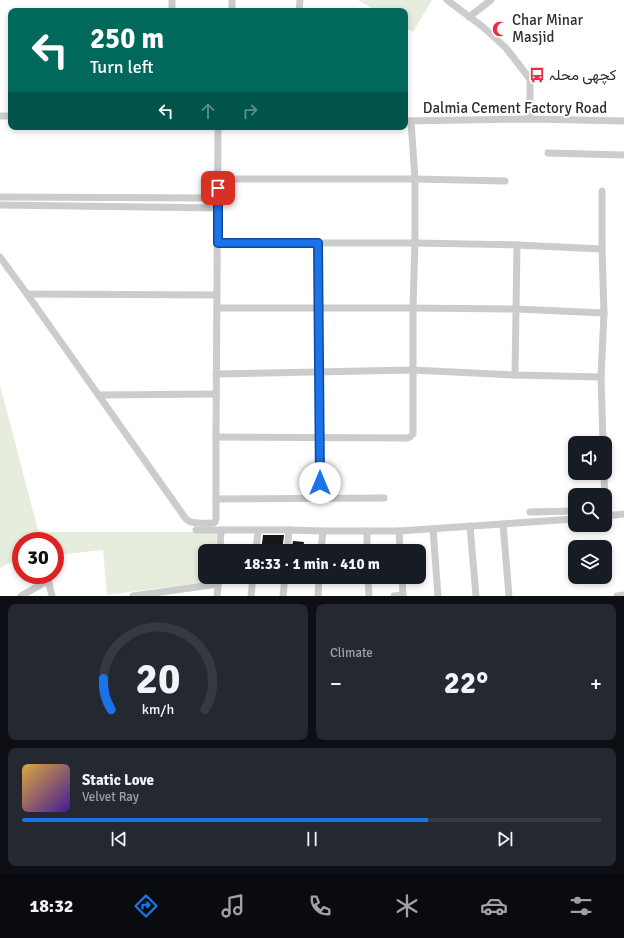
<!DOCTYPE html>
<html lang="en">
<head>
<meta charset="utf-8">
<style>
  body { margin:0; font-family:Signika,Vazirmatn,sans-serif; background:#242831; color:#f1f3f6; height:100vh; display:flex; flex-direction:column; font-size:15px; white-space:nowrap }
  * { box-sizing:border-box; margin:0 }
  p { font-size:13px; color:#9ea1a6 }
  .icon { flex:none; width:22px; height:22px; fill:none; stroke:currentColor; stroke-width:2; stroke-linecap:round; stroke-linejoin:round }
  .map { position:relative; height:596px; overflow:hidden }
  .panel { display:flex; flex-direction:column; gap:8px; padding:8px; background:#0d0f14; flex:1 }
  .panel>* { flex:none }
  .banner { position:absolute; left:8px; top:8px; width:400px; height:122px; border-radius:8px; box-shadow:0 2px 6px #0003; background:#00695c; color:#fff; overflow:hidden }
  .fabs { position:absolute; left:568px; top:436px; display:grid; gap:8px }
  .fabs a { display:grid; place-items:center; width:44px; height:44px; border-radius:8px; background:#171b24; box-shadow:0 2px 6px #0003; font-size:20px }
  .speed { position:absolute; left:12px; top:532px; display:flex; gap:8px; font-size:20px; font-weight:700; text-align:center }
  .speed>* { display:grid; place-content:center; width:52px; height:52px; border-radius:50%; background:#171b24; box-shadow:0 2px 6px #0003; line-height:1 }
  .speed .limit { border:6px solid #d22; background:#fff; color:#111 }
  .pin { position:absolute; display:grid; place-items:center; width:34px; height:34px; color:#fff; margin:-17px; border-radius:8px; box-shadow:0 2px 6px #0006 }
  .me { position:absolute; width:44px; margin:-22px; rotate:0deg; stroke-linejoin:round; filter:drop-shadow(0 0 3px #0008) }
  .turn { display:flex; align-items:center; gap:14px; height:84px; padding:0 16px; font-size:18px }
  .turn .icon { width:52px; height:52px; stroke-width:2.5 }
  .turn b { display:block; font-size:28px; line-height:34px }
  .lanes { display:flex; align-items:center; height:38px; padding:0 16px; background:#0003; justify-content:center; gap:20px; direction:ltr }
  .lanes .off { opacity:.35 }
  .big { font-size:30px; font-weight:700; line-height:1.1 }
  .panel .tile { flex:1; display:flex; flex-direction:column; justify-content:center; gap:6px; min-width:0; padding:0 14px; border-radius:8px; background:#242831 }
  .panel .dial { align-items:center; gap:0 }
  .dial svg { height:104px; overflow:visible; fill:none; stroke:#363941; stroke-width:7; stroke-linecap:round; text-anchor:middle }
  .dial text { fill:#f1f3f6; stroke:none }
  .song { display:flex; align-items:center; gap:12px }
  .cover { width:48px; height:48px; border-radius:6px; background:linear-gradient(135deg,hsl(40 70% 55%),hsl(260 70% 35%)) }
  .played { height:4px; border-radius:2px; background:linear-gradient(90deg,#1a73e8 70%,#363941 70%) }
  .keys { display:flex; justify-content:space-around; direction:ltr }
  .heat { display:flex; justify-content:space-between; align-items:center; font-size:22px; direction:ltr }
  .panel .tiles { flex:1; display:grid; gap:8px; grid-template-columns:1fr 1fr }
  .tile:last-child { grid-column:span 2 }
  .trip { position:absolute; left:198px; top:544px; width:228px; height:40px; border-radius:8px; background:#171b24; box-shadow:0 2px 6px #0003; font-weight:700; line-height:40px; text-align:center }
  .dock { display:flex; height:64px; justify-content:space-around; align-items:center; background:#090b0e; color:#9ea1a6 }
  .dock .icon { width:28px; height:28px }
  .dock .selected { color:#1a73e8 }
  .dock b { font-size:18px; color:#f1f3f6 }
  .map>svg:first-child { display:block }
</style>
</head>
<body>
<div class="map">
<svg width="624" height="596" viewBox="0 0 624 596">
  <rect width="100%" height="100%" fill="#fff"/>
  <!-- green -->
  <g fill="#e6eddd">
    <path d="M358,0H432L413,32L405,27V11H377Z"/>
    <path d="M0,385L38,530L48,532H217L216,551H205V577H214V581L107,595L103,550L56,555L55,541H21V557L0,568Z"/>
  </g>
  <!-- building -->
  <g fill="#161616">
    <path d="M263,535H284L282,551H261Z"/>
    <path d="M293,541L304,542L303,548L292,547Z"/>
  </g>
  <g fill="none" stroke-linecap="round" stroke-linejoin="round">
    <!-- minor -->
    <g stroke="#ccc" stroke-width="7">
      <path d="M172,0V11"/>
      <path d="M447,0L483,27L506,48L530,79V119"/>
      <path d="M232,11V0"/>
      <path d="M299,11L300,0"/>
      <path d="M469,17L491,0"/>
      <path d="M0,116H11"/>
      <path d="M405,121L530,119L624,121"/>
      <path d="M548,153L624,155"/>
      <path d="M218,179H415L505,181"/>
      <path d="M602,191V249L604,313L601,377L603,443"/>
      <path d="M0,197L217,198"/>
      <path d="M0,205L217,208"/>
      <path d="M218,243H415L517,245L602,249"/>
      <path d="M318,243L320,498"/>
      <path d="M0,257L27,294L186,519C192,525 205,523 213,523L215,522L216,519V437L218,127"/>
      <path d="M27,294L217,295"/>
      <path d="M217,308H413L516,309L604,313"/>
      <path d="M216,374L412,370L515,375L601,377"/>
      <path d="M515,375L517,245"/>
      <path d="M99,395L216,394"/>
      <path d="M216,437L407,438L410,437L413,434V308L415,243V179L411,121"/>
      <path d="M604,473L605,504"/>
      <path d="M216,499L384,498"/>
      <path d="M530,512L575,511"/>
      <path d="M605,516L624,514"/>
      <path d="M503,524L509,596"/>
      <path d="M470,526L476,596"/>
      <path d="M433,529L438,596"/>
      <path d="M196,530H289L323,531H399L575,519"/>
      <path d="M367,531V551"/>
      <path d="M399,531L400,551"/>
      <path d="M220,551L221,530"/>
      <path d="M256,551L258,531"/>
      <path d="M287,551L289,530"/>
      <path d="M321,551L323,531"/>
      <path d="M368,577L369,596"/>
      <path d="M402,577L403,596"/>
      <path d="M21,596L47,581L49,583L52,596"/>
      <path d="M133,596L218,584"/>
      <path d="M217,596L219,577"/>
      <path d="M251,596L253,577"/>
      <path d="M283,596L285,577"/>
      <path d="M318,596L319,577"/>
      <path d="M394,596L403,595"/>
      <path d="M617,596L624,595"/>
    </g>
  </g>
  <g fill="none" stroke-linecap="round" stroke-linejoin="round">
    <defs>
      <path id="route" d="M218,188V243H318L320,483"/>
    </defs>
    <!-- route casing -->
    <use href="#route" stroke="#114b97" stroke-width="10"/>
    <!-- route -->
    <use href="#route" stroke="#1a73e8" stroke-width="7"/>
  </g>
  <!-- icons -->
  <defs>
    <symbol id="mosque-bare" viewBox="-9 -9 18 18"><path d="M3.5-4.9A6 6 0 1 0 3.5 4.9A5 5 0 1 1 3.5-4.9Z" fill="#ec2c42" stroke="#fff" stroke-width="2.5" paint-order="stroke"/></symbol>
    <symbol id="bus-bare" viewBox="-9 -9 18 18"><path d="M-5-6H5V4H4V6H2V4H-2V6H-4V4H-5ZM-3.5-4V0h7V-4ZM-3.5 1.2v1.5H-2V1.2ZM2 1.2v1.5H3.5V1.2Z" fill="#ec2c42" stroke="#fff" stroke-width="2.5" paint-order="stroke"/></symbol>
  </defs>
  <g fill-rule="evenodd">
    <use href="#mosque-bare" x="489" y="18" width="22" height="22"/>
    <use href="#bus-bare" x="526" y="64" width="22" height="22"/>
  </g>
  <g text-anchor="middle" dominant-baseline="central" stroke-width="4" stroke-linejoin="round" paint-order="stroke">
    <!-- poi labels -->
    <g font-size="15" fill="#2f2f2f" stroke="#fff" text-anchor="start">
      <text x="512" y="20">Char Minar<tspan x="512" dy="17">Masjid</tspan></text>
      <text x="549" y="75">کچھی محلہ</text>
    </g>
    <!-- street labels -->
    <g font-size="15" fill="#2f2f2f" stroke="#fff">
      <text x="515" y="108">Dalmia Cement Factory Road</text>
    </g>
  </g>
</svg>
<div class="fabs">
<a><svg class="icon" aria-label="sound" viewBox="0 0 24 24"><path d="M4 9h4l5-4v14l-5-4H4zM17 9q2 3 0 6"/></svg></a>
<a><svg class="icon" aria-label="search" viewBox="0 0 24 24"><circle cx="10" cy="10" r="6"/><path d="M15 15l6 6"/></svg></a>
<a><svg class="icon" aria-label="layers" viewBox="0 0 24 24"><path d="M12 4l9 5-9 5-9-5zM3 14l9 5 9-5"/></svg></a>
</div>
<div class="speed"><div class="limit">30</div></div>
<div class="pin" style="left:218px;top:188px;background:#d93025"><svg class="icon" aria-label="arrive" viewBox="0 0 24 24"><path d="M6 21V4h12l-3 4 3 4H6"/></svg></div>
<svg class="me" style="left:320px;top:483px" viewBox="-20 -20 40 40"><circle r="19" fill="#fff"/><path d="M0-13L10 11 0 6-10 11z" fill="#1a73e8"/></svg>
<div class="trip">18:33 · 1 min · 410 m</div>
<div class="banner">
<div class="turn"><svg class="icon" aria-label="left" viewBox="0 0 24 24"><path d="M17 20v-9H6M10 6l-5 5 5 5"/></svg><div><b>250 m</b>Turn left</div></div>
<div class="lanes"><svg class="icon" aria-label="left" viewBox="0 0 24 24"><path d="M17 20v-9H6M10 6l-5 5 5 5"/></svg><svg class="icon off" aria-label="ahead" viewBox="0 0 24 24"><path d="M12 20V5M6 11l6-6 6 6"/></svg><svg class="icon off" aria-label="right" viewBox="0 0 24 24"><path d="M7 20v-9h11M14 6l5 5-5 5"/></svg></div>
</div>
</div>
<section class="panel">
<div class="tiles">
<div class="tile dial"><svg viewBox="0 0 100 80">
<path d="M14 69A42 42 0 1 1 86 69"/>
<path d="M14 69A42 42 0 0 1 8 45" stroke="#1a73e8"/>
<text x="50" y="56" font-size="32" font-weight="700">20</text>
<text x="50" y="72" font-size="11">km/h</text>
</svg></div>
<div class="tile"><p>Climate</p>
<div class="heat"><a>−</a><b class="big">22°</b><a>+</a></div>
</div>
<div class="tile">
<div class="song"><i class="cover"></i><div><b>Static Love</b><p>Velvet Ray</p></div></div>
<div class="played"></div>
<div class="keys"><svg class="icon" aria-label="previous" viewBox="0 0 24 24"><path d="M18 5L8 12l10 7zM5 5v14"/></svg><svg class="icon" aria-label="pause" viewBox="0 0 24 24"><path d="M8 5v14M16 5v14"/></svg><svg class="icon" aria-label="next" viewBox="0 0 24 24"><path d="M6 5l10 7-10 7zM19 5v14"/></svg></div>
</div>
</div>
</section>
<nav class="dock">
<b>18:32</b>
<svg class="icon selected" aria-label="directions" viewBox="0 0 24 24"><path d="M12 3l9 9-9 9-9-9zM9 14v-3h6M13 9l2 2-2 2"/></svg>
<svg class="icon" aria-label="music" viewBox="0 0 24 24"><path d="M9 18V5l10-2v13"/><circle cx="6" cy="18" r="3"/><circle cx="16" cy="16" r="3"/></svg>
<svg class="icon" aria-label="phone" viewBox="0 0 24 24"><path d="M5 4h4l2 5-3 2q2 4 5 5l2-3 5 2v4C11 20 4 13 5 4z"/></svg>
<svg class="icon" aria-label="climate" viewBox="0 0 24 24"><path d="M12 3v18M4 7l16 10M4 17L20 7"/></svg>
<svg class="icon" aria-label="car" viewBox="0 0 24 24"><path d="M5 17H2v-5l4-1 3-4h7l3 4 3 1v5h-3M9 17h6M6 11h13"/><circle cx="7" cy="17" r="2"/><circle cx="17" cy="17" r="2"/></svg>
<svg class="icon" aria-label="filters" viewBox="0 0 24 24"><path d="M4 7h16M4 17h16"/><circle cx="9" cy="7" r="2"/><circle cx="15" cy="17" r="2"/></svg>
</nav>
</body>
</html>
